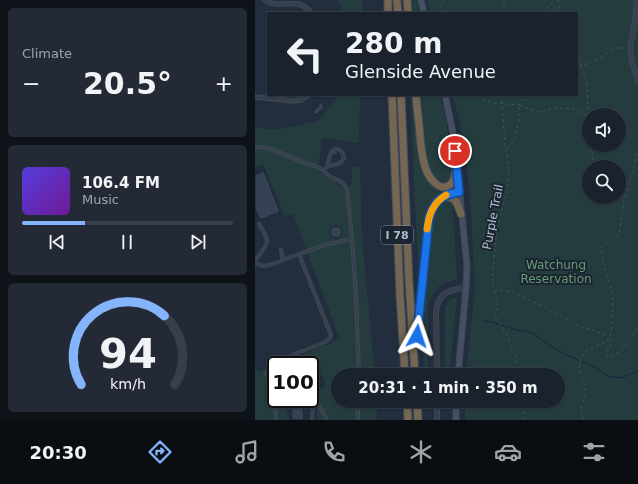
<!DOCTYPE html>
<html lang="en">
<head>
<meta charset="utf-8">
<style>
  body { margin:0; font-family:"DejaVu Sans",sans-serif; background:#232a36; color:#f1f3f6; height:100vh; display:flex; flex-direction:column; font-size:15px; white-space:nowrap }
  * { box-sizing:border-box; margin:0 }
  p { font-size:13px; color:#9fa4aa }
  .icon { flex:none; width:22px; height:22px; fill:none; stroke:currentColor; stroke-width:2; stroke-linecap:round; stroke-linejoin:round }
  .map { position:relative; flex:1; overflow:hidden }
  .side { display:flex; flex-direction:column; gap:8px; padding:8px; background:#0e1319; width:255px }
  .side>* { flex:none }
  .guide { position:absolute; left:12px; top:12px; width:311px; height:84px; border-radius:0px; box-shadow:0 1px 3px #0004,0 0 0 1px #383f4a; background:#1a222e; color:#f1f3f6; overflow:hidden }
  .controls { position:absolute; left:327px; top:108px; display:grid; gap:8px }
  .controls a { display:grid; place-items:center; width:44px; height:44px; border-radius:50%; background:#1a222e; box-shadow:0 1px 3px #0004,0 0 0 1px #383f4a; font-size:20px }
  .speed { position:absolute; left:12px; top:356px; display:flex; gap:8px; font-size:20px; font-weight:700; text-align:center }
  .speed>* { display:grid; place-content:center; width:52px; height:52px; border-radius:50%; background:#1a222e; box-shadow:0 1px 3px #0004,0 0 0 1px #383f4a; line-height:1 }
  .speed .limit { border:2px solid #111; border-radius:6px; background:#fff; color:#111 }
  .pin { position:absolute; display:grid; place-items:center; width:34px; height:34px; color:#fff; margin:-17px; border:2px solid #fff; border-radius:50%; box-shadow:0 1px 4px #0007 }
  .me { position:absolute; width:44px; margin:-22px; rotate:5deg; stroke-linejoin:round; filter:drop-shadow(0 0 3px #0008) }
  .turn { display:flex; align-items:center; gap:14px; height:84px; padding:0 12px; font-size:18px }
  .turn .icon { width:52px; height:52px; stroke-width:2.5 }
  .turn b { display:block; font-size:28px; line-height:34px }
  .big { font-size:30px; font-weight:700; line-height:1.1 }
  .side .tile { flex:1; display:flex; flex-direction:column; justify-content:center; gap:6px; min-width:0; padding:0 14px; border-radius:6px; background:#232a36 }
  .side .dial { align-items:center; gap:0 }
  .dial svg { height:104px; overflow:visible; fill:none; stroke:#383f4a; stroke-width:7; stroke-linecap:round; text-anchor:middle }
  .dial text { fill:#f1f3f6; stroke:none }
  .song { display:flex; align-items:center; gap:12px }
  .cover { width:48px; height:48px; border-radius:6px; background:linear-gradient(135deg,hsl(250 70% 55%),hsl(280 70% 35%)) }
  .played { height:4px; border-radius:2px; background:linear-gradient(90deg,#84b4fc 30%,#383f4a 30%) }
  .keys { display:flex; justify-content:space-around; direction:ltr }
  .heat { display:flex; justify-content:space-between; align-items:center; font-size:22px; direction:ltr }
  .trip { position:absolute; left:76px; top:368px; width:234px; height:40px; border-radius:20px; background:#1a222e; box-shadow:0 1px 3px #0004,0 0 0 1px #383f4a; font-weight:700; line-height:40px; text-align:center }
  .dock { display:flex; height:64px; justify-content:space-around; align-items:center; background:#0a0e12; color:#9fa4aa }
  .dock .icon { width:28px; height:28px }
  .dock .current { color:#84b4fc }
  .dock b { font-size:18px; color:#f1f3f6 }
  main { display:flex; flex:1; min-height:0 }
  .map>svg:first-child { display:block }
</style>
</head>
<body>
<main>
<section class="side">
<div class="tile"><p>Climate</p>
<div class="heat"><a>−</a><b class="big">20.5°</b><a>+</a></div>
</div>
<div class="tile">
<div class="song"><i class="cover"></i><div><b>106.4 FM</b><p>Music</p></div></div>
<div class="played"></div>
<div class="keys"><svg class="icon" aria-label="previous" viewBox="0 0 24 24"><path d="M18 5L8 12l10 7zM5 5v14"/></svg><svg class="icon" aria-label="pause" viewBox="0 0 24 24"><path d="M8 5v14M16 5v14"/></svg><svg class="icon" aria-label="next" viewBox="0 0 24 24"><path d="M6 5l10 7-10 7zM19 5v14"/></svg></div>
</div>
<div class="tile dial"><svg viewBox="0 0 100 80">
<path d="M14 69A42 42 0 1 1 86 69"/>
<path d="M14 69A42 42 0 0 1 78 16" stroke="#84b4fc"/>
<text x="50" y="56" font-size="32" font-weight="700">94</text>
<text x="50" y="72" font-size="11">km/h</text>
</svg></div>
</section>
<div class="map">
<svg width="383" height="420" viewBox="0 0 383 420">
  <rect width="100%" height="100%" fill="#222e3e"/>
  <!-- green -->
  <g fill="#243c3e" fill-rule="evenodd">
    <path d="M82,0H107V13H86V5Z"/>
    <path d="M152,0H162L165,13H152Z"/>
    <path d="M172,0H383V420H210V401H303V375H211L220,289L215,193L206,127L198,95H322V13H176ZM334,115H364V145H334ZM334,167H364V197H334Z"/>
    <path d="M83,95H105L104,143L67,138L63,169L90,189L97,184V167H105L107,239L120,375H83V401H121L122,420H62V391L71,386L68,377L64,369L56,373L55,365H52L47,355L85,339L38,214L30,216L8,164L0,168V127L21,130L63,121L80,102Z"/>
    <path d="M156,95H185L193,131L202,279L185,285L176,296L173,305V375H170L159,189Z"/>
    <path d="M202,297L194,375H190V308L195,299Z"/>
    <path d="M38,359L42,365H22Z"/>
    <path d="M0,365L3,372L21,365V399H29L34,420H0Z"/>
  </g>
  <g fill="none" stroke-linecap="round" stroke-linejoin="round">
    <!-- stream -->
    <path stroke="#15263c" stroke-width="1" d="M228,321L237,322L262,330L270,331L278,333L291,343L308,353L343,369L352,376L366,378L383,371"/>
  </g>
  <!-- building -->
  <g fill="#344254" stroke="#1d2734">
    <path d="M66,102L69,106L68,107L69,108L61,115L58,111L64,106L63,105Z"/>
    <path d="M82,151L83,154L79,156L78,152Z"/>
    <path d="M9,171L25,212L5,220L0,208V175Z"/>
    <circle cx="81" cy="232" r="6"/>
    <path d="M64,371L67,376L58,381L55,376Z"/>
    <path d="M48,407L49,420H37L36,409Z"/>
  </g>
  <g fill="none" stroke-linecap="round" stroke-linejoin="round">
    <defs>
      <g id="service">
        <path d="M0,147C17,146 32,157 48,162C54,165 62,166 68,170C70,171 71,173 72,174C79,180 88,180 92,189L97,239L101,296L104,375"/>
        <path d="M81,149C87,150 92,157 86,162C83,165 76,165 72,167C74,160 74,151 81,149Z"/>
        <path d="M26,250L28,260"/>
        <path d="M44,254L70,245L97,239"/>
        <path d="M0,261C4,255 12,247 12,240C11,235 7,229 4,224"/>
        <path d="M0,263L8,266L15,265L44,254L76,335L75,338L70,342L18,363L13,368L11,373L20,401L21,420"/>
        <path d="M41,354L46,365"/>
        <path d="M55,383L58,404L57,420"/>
        <path d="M58,400L64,405L72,420"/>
        <path d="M103,420V401"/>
      </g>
      <g id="minor">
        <path d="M10,0C13,2 17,4 22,4C37,4 46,0 56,13"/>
        <path d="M382,0L379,26L375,47L377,62L383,81"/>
        <path d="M0,97L39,101L46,100L54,95"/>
      </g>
      <g id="tertiary">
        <path d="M182,375L181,312C183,293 194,289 211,288"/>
        <path d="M182,401V420"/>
      </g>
      <g id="secondary">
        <path d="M166,0L169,13"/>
        <path d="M190,95L199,138L212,265L211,288L203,375"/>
        <path d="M201,401V420"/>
      </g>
      <g id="motorway">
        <path d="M133,0V13"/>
        <path d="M142,0L143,13"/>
        <path d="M152,0L153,13"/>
        <path d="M137,95L145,295L150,375"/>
        <path d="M146,95L154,281L160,375"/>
        <path d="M161,95C162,109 164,122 165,136C166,148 167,161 172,172C175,179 183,188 190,187C201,185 200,172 201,164"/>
        <path d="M189,196C202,197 202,204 206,214"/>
        <path d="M162,339L174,218C179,201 186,195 204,192"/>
        <path d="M152,401L153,420"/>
        <path d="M162,401L163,420"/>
      </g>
    </defs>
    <!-- service casing -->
    <use href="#service" stroke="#3f4956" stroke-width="4"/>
    <!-- minor casing -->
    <use href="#minor" stroke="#3f4956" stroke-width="5.5"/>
    <!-- tertiary casing -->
    <use href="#tertiary" stroke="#3f4956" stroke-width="6"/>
    <!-- secondary casing -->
    <use href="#secondary" stroke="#3f4956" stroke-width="7"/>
    <!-- motorway casing -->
    <use href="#motorway" stroke="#414b58" stroke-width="9"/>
    <!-- path -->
    <g stroke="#3d5557" stroke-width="1" stroke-dasharray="3 3" stroke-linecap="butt">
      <path d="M303,0L305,13"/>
      <path d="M188,13L186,8L188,0"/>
      <path d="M248,13L249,11V0"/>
      <path d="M287,13L300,0"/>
      <path d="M322,52L326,66L344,59L359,48H371"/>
      <path d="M326,66C337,89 330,106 334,130"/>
      <path d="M223,95L231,101L238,103L264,105L272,95"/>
      <path d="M247,95L248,117L250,147L252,155L254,178L252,192L243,223L240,249L237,282L243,305C242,310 239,314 239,318L244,321L253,336L257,351L261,357L262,375"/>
      <path d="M336,145L338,162L340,167"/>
      <path d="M252,149L260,139L264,120V105L283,112L301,108L318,109L333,116"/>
      <path d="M239,290L260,292L266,297L287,305L298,313L306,316L321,325L338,330L354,337"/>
      <path d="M355,338C358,344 354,348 351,353L353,357H356L369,348L383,328"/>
      <path d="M268,420L270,401"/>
      <path d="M328,420L326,410L327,406L331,388L324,369L326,358L330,352L350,342L355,337L357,327L358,301L354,280L350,269L346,249C350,242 359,241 364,234L369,200L372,193L383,149"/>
    </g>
    <!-- service -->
    <use href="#service" stroke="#36404d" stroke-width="2"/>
    <!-- minor -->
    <use href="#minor" stroke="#36404d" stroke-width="3.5"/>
    <!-- tertiary -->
    <use href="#tertiary" stroke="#36404d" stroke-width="4.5"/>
    <!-- secondary -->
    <use href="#secondary" stroke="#444f61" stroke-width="5"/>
    <!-- motorway -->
    <use href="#motorway" stroke="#746653" stroke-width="7"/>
  </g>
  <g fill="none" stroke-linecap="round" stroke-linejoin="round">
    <defs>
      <path id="route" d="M162,336L174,218C179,201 187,195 204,192L200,151"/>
    </defs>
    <!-- route casing -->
    <use href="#route" stroke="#114b97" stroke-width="10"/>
    <!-- route -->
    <use href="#route" stroke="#1a73e8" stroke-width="7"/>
    <!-- slow -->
    <path stroke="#f59e0b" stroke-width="7" d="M172,229C174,214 178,203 191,195"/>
  </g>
  <g text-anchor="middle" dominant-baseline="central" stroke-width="4" stroke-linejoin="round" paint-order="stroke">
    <!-- shield labels -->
    <rect fill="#1b2532" stroke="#858e9c" stroke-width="1" x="126" y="226" width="32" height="18" rx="3"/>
    <g font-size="11" font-weight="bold" fill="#b2bbc9">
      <text x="142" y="235">I 78</text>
    </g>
    <!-- street labels -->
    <g font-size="12" fill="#b2bbc9" stroke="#1b2532">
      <text transform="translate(238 217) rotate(-79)">Purple Trail</text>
    </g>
    <!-- park labels -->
    <g font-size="12" fill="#689b73" stroke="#1b2532">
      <text x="301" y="265">Watchung<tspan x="301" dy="14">Reservation</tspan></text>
    </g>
  </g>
</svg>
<div class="controls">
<a><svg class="icon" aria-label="sound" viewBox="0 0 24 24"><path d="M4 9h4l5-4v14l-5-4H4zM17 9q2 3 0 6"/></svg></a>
<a><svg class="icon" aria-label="search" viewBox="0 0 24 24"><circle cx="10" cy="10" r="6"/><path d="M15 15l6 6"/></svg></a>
</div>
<div class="speed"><div class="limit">100</div></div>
<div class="pin" style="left:200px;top:151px;background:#d93025"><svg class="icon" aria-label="arrive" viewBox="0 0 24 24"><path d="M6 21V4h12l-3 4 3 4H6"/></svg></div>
<svg class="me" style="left:162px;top:336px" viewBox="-20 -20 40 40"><path d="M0-17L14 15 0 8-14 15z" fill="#1a73e8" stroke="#fff" stroke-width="4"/></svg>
<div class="trip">20:31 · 1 min · 350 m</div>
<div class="guide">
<div class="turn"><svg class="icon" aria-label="left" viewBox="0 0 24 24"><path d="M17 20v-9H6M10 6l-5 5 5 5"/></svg><div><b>280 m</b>Glenside Avenue</div></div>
</div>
</div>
</main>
<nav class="dock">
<b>20:30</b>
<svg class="icon current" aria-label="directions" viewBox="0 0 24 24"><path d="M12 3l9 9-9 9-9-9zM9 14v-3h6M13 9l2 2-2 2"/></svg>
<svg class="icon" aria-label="music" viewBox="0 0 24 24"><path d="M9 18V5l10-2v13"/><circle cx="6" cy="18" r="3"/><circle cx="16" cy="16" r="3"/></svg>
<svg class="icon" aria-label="phone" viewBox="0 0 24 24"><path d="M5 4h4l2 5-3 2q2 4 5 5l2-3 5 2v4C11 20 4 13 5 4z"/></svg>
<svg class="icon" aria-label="climate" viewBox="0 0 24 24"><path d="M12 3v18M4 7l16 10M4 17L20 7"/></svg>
<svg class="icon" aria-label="car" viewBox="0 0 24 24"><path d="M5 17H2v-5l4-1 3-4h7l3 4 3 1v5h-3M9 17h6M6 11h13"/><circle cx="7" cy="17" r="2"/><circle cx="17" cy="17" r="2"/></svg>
<svg class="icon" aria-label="filters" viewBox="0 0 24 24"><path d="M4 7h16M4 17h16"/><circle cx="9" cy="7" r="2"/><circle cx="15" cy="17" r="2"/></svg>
</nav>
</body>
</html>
